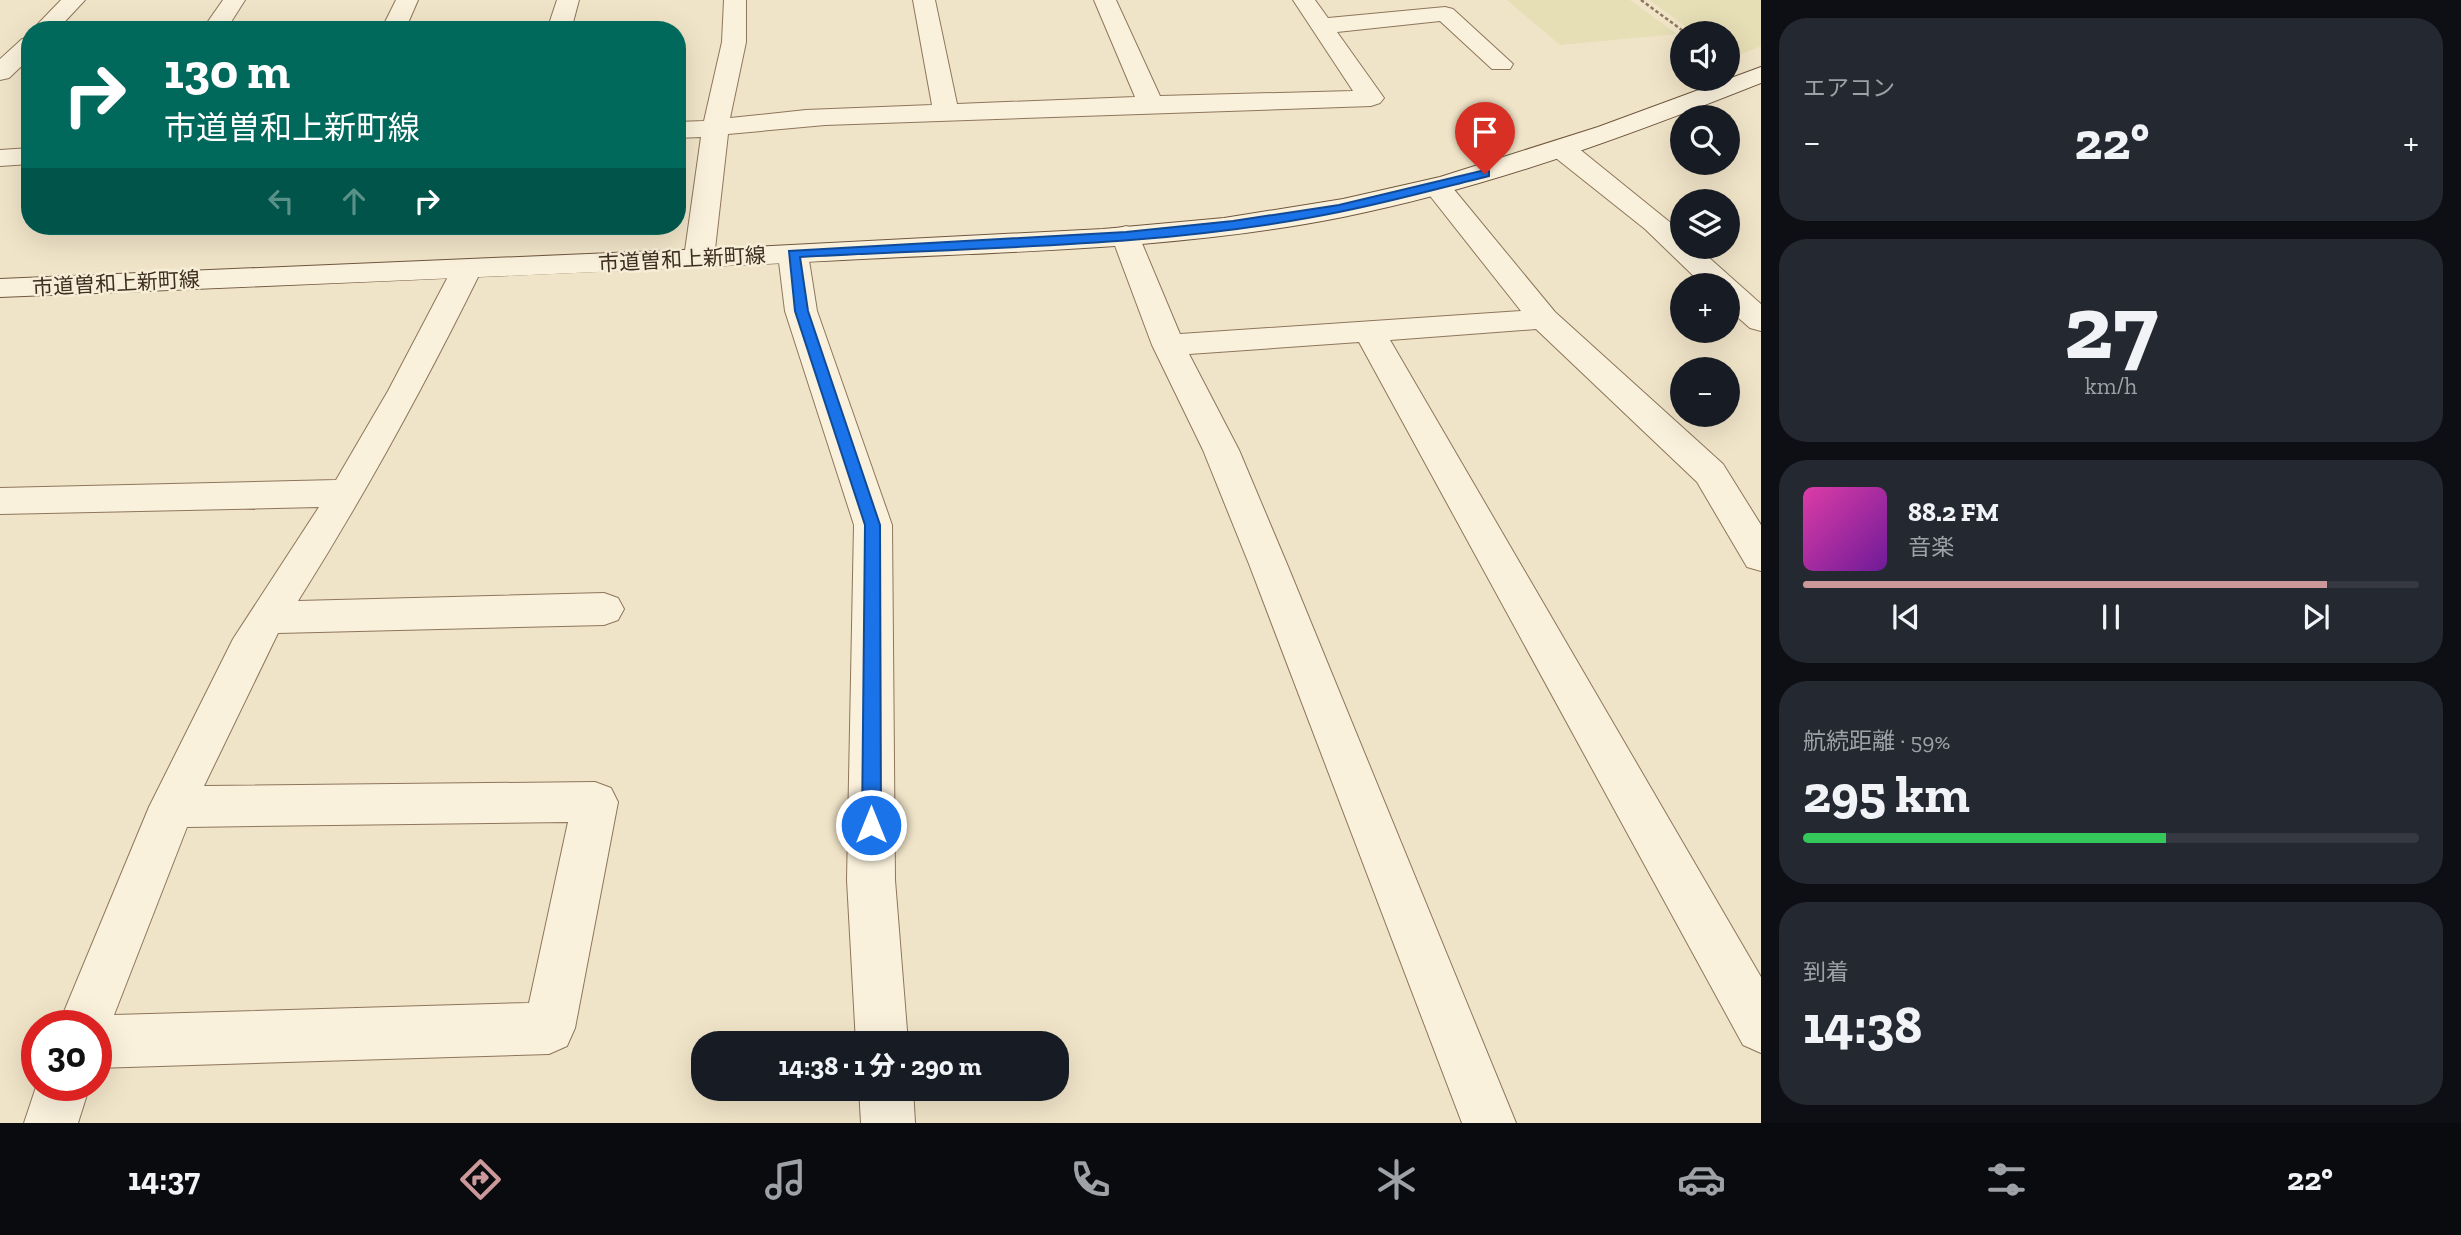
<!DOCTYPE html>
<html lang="ja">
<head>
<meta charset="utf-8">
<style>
  body { margin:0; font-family:"Zilla Slab","Noto Sans JP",serif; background:#242831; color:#f1f3f6; height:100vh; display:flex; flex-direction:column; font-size:26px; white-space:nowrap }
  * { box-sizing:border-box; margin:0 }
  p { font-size:23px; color:#9ea1a6 }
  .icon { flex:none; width:38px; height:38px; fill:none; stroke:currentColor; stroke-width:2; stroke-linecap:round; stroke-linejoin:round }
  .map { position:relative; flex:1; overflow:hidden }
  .details { display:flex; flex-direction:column; gap:18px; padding:18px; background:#0d0f14; width:700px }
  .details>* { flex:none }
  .banner { position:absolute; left:21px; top:21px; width:665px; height:214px; border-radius:28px; box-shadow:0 7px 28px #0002; background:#00695c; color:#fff; overflow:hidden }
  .controls { position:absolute; left:1670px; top:21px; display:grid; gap:14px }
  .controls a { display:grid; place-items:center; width:70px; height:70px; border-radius:50%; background:#171b24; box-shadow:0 7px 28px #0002; font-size:35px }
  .speed { position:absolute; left:21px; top:1010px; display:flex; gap:14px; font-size:35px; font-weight:700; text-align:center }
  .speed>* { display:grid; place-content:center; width:91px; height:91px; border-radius:50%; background:#171b24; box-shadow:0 7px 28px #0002; line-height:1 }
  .speed .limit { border:10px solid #d22; background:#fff; color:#111 }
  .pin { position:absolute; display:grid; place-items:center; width:60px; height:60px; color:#fff; margin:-72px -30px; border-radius:50% 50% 50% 0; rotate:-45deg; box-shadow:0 0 7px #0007 }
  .pin .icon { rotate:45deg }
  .me { position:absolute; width:77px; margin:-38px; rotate:0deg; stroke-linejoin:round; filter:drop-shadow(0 0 5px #0008) }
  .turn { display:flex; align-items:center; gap:24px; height:147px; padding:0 28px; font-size:32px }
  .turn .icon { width:91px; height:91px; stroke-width:2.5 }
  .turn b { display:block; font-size:49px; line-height:60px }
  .lanes { display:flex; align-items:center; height:66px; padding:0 28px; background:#0003; justify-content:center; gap:35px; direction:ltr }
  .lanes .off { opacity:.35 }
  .big { font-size:52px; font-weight:800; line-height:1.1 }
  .details .card { flex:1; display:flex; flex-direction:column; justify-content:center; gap:10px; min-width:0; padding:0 24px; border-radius:28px; background:#242831 }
  .details .dial { align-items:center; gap:0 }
  .dial b { font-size:91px; line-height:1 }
  .song { display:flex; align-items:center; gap:21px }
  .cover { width:84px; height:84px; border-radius:10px; background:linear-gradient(135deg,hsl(320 70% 55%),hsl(280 70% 35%)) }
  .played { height:7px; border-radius:4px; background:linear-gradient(90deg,#cc999b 85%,#363941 85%) }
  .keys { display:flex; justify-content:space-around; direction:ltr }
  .heat { display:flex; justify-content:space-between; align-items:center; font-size:38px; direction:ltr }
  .charge { height:10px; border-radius:5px; background:linear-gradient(90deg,#34c759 59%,#363941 0) }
  .trip { position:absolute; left:691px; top:1031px; width:378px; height:70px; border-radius:28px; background:#171b24; box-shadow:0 7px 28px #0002; font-weight:800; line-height:70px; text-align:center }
  .dock { display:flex; height:112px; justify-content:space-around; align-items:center; background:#090b0e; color:#9ea1a6 }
  .dock .icon { width:49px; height:49px }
  .dock .selected { color:#cc999b }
  .dock b { font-size:32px; color:#f1f3f6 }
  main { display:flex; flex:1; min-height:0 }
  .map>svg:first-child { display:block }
</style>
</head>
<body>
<main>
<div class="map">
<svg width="1761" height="1123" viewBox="0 0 1761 1123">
  <rect width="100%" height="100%" fill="#f0e4c8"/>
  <!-- farmland -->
  <g fill="#e6deb5">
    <path d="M1507,0H1630L1677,34L1560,45Z"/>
    <path d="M1649,0H1761V46L1730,59L1727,33H1695Z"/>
  </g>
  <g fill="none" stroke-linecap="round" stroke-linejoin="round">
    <defs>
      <g id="street">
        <path d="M61,0H85L57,30H32Z"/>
        <path d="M223,0H245L226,30H202Z"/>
        <path d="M396,0H418L405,30H381Z"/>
        <path d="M557,0H579L571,30H547Z"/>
        <path d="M724,0H746V42L730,118L806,110L932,105L913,0H935L957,104L1135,97L1094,0H1116L1160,96L1353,91L1293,0H1315L1328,18L1445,7L1453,9L1513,64L1510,69H1492L1440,21L1337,32L1384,98L1380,103L1371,106L825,125L728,134L714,258L710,264L699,267L688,264L684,258L701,137L677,138V122L704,121L722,42Z"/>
        <path d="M30,37V58L9,78L0,80V59L22,39Z"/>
        <path d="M1562,141L1572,143L1682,232V247H1697L1761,304V331L1750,328L1727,308V285H1703L1645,229L1552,155L1549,149L1552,143Z"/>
        <path d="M30,148V164L0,166V150Z"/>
        <path d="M1437,179L1447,181L1555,312L1723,464L1761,525V571L1747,567L1697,482L1536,329L1390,340L1761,977V1053L1743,1045L1359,342L1189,354L1239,450L1287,564L1516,1123H1462L1249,564L1203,450L1152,345L1111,235L1116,229L1126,226L1136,229L1180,334L1521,311L1423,187L1427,181Z"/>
        <path d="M793,245L804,248L808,254L817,311L892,525L895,880L908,1043H856L847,880L854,525L785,311L778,254L782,248Z"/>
        <path d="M467,260L478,263L482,269C426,383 366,493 298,601L604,593L618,598L624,609L618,620L604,625L278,633L204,786L595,782L611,788L618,802L575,1028L567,1046L549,1054L96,1068V1026H58L149,807L233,639L319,507L0,514V488L336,480L388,391L452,269L456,263ZM568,822L529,1003L114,1015L187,827Z"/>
        <path d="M37,1084L90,1085L78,1123H24Z"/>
        <path d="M859,1088H913L915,1123H861Z"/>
      </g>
      <path id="secondary" d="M1761,67V83C1625,137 1487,188 1343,217C1178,250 1010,251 843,260C562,275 281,285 0,297V279L753,247L1103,229L1224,218L1343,199L1440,177L1598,127Z"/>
    </defs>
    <!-- street casing -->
    <use href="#street" stroke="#8d765c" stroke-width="2"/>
    <!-- secondary casing -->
    <use href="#secondary" stroke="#6f573f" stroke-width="2"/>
    <!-- path -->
    <path stroke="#8d765c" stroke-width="2.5" stroke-dasharray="3.5 2.5" stroke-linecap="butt" d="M1641,0L1686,33"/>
    <!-- street -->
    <use href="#street" fill="#faf1dc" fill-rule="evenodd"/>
    <!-- secondary -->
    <use href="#secondary" fill="#faf1dc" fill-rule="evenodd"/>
  </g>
  <!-- route -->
  <path fill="#1a73e8" stroke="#114b97" stroke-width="2" d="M1485,170L1489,171V176C1440,188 1390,202 1339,212C1163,248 979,247 800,257L808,311L880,525L881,825L878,831L871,833L865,831L862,825L865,525L795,311L789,251L1126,232L1233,221L1339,205Z"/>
  <g text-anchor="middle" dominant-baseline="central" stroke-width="5" stroke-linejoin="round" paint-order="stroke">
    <!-- far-street labels -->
    <g font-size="21" fill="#3d2e20" stroke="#f7eed8">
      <text transform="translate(682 259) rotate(-3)">市道曽和上新町線</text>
      <text transform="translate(116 283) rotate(-3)">市道曽和上新町線</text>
    </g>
  </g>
</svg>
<div class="controls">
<a><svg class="icon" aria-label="sound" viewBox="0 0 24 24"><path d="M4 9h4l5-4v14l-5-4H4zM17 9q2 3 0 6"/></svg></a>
<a><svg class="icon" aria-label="search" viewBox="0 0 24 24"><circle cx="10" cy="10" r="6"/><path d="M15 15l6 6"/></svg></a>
<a><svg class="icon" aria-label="layers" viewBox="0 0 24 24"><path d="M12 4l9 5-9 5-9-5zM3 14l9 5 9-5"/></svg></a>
<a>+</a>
<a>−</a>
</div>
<div class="speed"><div class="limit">30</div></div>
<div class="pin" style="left:1485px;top:174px;background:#d93025"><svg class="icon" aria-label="arrive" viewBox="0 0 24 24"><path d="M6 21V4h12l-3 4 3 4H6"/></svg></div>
<svg class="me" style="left:871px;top:825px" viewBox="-20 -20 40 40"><circle r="17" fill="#1a73e8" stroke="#fff" stroke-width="3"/><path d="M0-11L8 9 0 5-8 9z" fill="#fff"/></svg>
<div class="trip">14:38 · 1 分 · 290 m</div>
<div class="banner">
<div class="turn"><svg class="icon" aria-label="right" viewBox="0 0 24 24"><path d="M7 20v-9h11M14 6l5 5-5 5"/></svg><div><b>130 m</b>市道曽和上新町線</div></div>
<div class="lanes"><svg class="icon off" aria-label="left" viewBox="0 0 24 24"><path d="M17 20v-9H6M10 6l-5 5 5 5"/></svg><svg class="icon off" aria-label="ahead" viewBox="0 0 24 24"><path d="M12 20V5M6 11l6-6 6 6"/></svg><svg class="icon" aria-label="right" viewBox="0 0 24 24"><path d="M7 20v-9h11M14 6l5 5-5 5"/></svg></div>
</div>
</div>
<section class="details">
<div class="card"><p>エアコン</p>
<div class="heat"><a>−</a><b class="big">22°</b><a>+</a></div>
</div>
<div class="card dial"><b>27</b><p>km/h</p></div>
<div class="card">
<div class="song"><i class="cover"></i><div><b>88.2 FM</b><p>音楽</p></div></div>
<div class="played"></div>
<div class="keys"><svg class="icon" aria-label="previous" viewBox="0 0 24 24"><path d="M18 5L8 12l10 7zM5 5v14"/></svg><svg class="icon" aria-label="pause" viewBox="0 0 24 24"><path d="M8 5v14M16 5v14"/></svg><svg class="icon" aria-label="next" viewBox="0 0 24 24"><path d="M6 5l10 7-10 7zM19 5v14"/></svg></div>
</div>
<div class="card"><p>航続距離 · 59%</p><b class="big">295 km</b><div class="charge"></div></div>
<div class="card"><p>到着</p><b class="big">14:38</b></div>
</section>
</main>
<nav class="dock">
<b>14:37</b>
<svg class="icon selected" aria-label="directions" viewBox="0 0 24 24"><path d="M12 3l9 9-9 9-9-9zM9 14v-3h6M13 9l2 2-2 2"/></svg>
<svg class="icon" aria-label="music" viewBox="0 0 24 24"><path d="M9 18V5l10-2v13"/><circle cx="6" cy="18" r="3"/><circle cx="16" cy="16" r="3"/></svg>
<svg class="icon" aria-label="phone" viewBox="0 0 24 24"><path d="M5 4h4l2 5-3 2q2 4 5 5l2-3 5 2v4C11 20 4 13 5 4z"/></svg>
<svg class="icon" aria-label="climate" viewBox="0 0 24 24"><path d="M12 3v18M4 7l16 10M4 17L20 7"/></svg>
<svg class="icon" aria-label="car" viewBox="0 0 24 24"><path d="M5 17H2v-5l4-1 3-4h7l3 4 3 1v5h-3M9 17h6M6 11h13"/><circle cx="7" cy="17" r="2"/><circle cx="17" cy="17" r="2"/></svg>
<svg class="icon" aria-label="filters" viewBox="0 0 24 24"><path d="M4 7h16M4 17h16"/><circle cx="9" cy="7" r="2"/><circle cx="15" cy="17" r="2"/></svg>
<b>22°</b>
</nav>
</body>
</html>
